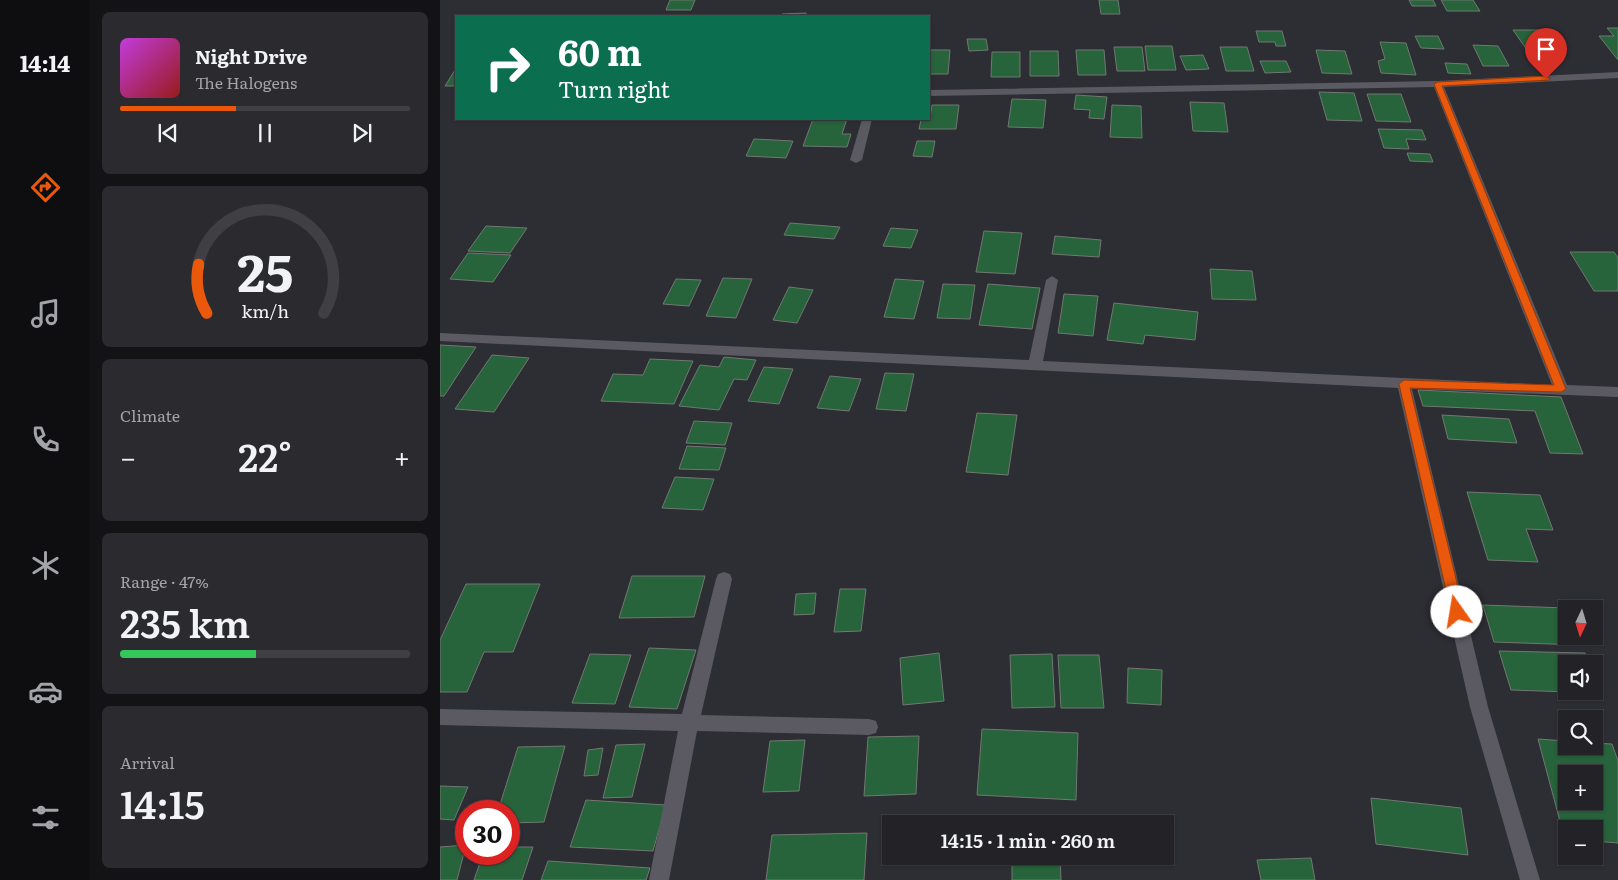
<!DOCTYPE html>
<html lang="en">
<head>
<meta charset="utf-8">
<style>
  body { margin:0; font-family:Literata,serif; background:#2a2a2f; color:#f1f3f6; height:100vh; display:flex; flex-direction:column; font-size:19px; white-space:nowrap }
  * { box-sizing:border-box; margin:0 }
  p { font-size:16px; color:#a2a4a7 }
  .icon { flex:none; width:28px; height:28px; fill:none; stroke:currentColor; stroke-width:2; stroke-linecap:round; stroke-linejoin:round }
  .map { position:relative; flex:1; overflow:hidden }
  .details { display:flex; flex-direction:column; gap:12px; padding:12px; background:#131315; width:350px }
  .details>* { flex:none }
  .hud { position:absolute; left:15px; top:15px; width:475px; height:105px; border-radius:0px; box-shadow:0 1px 4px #0004,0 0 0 1px #3f3f44; background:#0b6e4f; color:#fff; overflow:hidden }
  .needle { width:32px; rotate:184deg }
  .buttons { position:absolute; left:1118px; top:600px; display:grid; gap:10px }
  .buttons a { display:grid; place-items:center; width:45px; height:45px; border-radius:0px; background:#222227; box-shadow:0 1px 4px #0004,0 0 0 1px #3f3f44; font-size:25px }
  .speed { position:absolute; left:15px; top:800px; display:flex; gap:10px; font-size:25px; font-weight:700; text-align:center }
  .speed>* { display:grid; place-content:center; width:65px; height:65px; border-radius:50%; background:#222227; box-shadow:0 1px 4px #0004,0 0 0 1px #3f3f44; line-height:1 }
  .speed .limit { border:8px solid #d22; background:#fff; color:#111 }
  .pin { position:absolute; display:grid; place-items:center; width:42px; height:42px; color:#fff; margin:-51px -21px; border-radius:50% 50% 50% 0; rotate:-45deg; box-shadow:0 0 5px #0007 }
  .pin .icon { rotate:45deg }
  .me { position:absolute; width:55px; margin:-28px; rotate:347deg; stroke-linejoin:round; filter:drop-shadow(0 0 4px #0008) }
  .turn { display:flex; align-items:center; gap:18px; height:105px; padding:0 20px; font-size:22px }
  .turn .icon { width:65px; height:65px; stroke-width:2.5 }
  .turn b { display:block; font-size:35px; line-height:42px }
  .big { font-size:38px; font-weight:600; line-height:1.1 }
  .details .tile { flex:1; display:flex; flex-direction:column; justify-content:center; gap:8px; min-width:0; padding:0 18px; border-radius:8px; background:#2a2a2f }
  .details .dial { align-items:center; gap:0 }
  .dial svg { height:130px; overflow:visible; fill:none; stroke:#3f3f44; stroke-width:7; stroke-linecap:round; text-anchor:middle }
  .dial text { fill:#f1f3f6; stroke:none }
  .song { display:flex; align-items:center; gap:15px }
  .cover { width:60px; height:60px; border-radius:8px; background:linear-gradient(135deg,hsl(290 70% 55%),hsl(0 70% 35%)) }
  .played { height:5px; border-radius:2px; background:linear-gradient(90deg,#ea580c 40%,#3f3f44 40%) }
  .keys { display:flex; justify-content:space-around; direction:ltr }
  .heat { display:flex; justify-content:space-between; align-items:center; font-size:28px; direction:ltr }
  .charge { height:8px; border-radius:4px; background:linear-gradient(90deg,#34c759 47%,#3f3f44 0) }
  .trip { position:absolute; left:442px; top:815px; width:292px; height:50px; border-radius:0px; background:#222227; box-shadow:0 1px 4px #0004,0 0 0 1px #3f3f44; font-weight:600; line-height:50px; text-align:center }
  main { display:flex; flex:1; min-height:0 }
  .tabs { display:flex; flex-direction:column; width:90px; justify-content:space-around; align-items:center; background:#0e0e10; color:#a2a4a7 }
  .tabs .icon { width:35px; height:35px }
  .tabs .on { color:#ea580c }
  .tabs b { font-size:22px; color:#f1f3f6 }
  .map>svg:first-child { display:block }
</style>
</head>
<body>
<main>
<nav class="tabs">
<b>14:14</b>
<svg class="icon on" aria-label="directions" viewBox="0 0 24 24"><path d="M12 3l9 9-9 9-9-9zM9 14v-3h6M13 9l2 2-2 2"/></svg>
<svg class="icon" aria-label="music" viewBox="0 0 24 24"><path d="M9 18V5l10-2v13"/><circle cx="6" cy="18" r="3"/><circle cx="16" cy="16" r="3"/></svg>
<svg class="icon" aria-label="phone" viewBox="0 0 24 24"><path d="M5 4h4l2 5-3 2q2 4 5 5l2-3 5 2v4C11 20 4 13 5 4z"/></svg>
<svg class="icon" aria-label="climate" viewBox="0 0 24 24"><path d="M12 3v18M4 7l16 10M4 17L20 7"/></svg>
<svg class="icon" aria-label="car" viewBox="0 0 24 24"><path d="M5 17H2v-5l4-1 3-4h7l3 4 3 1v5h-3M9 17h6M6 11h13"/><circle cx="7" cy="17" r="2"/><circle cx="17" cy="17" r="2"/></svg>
<svg class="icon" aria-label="filters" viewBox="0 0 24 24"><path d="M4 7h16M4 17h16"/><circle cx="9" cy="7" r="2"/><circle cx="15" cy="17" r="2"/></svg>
</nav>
<section class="details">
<div class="tile">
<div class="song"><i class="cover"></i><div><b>Night Drive</b><p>The Halogens</p></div></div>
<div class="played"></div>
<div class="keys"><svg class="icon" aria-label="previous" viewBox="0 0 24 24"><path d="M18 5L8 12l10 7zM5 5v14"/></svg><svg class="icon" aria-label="pause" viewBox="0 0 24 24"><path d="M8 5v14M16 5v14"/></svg><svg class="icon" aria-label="next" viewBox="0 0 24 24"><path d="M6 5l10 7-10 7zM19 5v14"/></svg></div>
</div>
<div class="tile dial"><svg viewBox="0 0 100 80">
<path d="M14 69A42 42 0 1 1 86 69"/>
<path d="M14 69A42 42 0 0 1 9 39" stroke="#ea580c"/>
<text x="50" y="56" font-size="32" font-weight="700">25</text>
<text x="50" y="72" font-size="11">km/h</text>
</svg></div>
<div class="tile"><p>Climate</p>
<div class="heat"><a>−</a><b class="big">22°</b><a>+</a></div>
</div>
<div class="tile"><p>Range · 47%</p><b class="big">235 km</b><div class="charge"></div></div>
<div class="tile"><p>Arrival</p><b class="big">14:15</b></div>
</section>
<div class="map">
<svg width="1178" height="880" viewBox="0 0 1178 880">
  <rect width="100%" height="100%" fill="#2d2d34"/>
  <!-- building -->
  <g fill="#27633b" stroke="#717872" fill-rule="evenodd">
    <path d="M230,0H255L251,10H226Z"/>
    <path d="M659,0H678L680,14H661Z"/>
    <path d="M969,0H993L996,6H972Z"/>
    <path d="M1001,0H1033L1040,11H1007Z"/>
    <path d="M366,13V16H341L342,14Z"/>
    <path d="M1167,28H1178V60L1159,36H1174Z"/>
    <path d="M1073,30H1103L1117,50H1087Z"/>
    <path d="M816,31H842L846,46H836L835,42H819Z"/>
    <path d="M975,36H998L1004,49L981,48Z"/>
    <path d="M527,39H546L548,50L529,51Z"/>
    <path d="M940,42L966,43L976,75L941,73L938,61L945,59Z"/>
    <path d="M1033,45L1058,46L1069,66H1043Z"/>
    <path d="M705,46H732L736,70H708Z"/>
    <path d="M674,47H702L705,71H677Z"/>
    <path d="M780,47H807L814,71H786Z"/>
    <path d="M489,50H510L508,74H489Z"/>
    <path d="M636,50H664L666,75H638Z"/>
    <path d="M876,50L905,51L912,74L882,73Z"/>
    <path d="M590,51H618L619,76H590Z"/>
    <path d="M552,52H580V77H551Z"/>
    <path d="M763,55L769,69L746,70L740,56Z"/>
    <path d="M820,61H846L851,72L825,73Z"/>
    <path d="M1005,63L1027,64L1031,74L1008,73Z"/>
    <path d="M15,70L16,86H5Z"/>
    <path d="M879,92L914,93L922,121L887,120Z"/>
    <path d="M927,94H961L971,122L936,121Z"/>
    <path d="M636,95L667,97L664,119L649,118L650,110L634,109Z"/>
    <path d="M572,99L606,100L603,128L568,127Z"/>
    <path d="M750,102L784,103L788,132L753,131Z"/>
    <path d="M492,105H519L516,129H479L481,120L490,118Z"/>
    <path d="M672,105L701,106L702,138L670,137Z"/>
    <path d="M373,119H407L402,134H411L407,147L363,146Z"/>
    <path d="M938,129L982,130L986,140L966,139L969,149L944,148Z"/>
    <path d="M314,139L353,141L346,158L306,156Z"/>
    <path d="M477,141H495L492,157L473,156Z"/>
    <path d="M967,153L990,154L993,162L970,161Z"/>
    <path d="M350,223L400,227L394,239L344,235Z"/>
    <path d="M46,226L87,228L70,253L28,251Z"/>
    <path d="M451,228L478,230L471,248L443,246Z"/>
    <path d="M544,231L582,233L575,274L536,272Z"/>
    <path d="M615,236L661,240L659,257L612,254Z"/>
    <path d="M1130,252H1174L1178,258V291H1154Z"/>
    <path d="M28,253L71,255L53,282L10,279Z"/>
    <path d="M770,269L812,271L816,300L772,299Z"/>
    <path d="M283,278L312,279L296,318L266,316Z"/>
    <path d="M236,279L261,280L249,306L223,304Z"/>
    <path d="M455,279L484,281L474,319L444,317Z"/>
    <path d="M503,284L535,285L530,319L497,318Z"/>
    <path d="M548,284L600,288L592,329L539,325Z"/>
    <path d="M349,287L373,290L357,323L333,320Z"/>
    <path d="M624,294L658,296L653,336L618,333Z"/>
    <path d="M674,303L758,312L755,340L705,335L703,344L667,340Z"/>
    <path d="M0,345L36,347L4,396H0Z"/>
    <path d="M52,355L89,358L54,412L15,409Z"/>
    <path d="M284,357L316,360L307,380L294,379L279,410L239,406L260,365L279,367Z"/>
    <path d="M210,359L253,361L234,404L161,401L173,374L203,375Z"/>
    <path d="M324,367L353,369L339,404L308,401Z"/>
    <path d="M445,373L474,374L466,411L436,409Z"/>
    <path d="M390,376L421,379L409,411L377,408Z"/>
    <path d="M978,390L1121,397L1143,454L1110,453L1095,411L983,406Z"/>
    <path d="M537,413L577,415L568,475L526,472Z"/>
    <path d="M1002,415L1069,419L1077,443L1008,439Z"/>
    <path d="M254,421L292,423L285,445L246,443Z"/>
    <path d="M247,446L286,448L279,470L239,469Z"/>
    <path d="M235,477L274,479L263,510L222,508Z"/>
    <path d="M1027,492L1100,495L1113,530L1086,529L1098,562L1048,560Z"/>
    <path d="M192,576H265L254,617L179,618Z"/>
    <path d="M26,584H100L73,652H44L27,692H0V640Z"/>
    <path d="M400,589H426L421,631L394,632Z"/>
    <path d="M376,593L374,614L354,615L356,594Z"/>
    <path d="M1043,605L1126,608V636H1136L1139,645L1054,642Z"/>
    <path d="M209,648L256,650L237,709L189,707Z"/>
    <path d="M1059,651L1145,653L1148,664H1126V691H1154V678L1159,693L1071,690Z"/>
    <path d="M499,653L504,701L463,705L460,658Z"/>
    <path d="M150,654L191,655L175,704L132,703Z"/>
    <path d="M612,654L615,707L572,708L570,655Z"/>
    <path d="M618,655H659L664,708H621Z"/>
    <path d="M688,668L722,670L721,705L687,703Z"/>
    <path d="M542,729L638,733L636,800L537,795Z"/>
    <path d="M479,736L476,794L424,796L428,737Z"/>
    <path d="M1098,739L1126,741V746H1154V743L1172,744L1178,761V843L1154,841V829H1126L1125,840ZM1126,774H1154V801H1126Z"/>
    <path d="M365,740L359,791L323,792L330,741Z"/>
    <path d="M205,744L192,797L163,798L176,745Z"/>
    <path d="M125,746L104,822L69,823V811H58L78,747Z"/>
    <path d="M163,748L158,775L144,776L148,750Z"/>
    <path d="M0,786L28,787L14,820L0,819Z"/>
    <path d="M931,798L1021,808L1028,855L936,844Z"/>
    <path d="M146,800L226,805L213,851L130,847Z"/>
    <path d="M427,833L424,880H326L332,835Z"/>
    <path d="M26,845L17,880H0V847Z"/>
    <path d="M69,847H93L82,880H34L43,854H69Z"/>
    <path d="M572,856H620L621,880H572Z"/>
    <path d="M871,858L875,880H821L817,860Z"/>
    <path d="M108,861L210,868L206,880H101Z"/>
  </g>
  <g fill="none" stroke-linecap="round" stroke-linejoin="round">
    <!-- street -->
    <g fill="#5b5a62" fill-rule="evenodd">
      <path d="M1178,72V78L1004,87L1127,385L1178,387V397L972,389L1048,707L1100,880H1080L1030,707L958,388L0,341V333L589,360L606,280L612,276L618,280L603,361L1112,385L994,87L489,96V90L998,81Z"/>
      <path d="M422,119H432L422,160L416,163L410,160Z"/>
      <path d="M284,572L290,574L292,579L261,715L429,719L436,721L438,727L436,733L429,735L257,731L229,880H209L238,731L0,725V709L242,714L276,579L278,574Z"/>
    </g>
  </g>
  <!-- route -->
  <path fill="#ea580c" stroke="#983908" d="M1106,76L1110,79L1109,80L1002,86L1126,389L1121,392L970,388L1024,612L1022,616L1017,618L1012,616L1011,612L959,384L964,380L1114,385L994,84L998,82Z"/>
</svg>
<div class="buttons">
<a><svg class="needle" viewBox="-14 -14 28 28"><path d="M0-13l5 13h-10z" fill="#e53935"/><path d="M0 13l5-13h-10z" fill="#a2a4a7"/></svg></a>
<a><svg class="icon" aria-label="sound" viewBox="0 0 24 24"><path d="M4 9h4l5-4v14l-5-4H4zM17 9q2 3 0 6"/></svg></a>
<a><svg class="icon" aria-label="search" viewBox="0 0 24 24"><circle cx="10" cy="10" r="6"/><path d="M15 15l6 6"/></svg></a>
<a>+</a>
<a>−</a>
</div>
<div class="speed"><div class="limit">30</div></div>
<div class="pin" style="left:1106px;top:79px;background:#d93025"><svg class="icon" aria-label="arrive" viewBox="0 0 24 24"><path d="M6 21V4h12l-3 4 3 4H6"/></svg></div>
<svg class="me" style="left:1017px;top:612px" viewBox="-20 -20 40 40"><circle r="19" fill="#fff"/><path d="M0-13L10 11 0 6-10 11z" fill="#ea580c"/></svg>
<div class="trip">14:15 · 1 min · 260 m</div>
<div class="hud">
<div class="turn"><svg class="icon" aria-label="right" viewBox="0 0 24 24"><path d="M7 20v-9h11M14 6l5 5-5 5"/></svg><div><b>60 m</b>Turn right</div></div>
</div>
</div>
</main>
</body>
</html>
